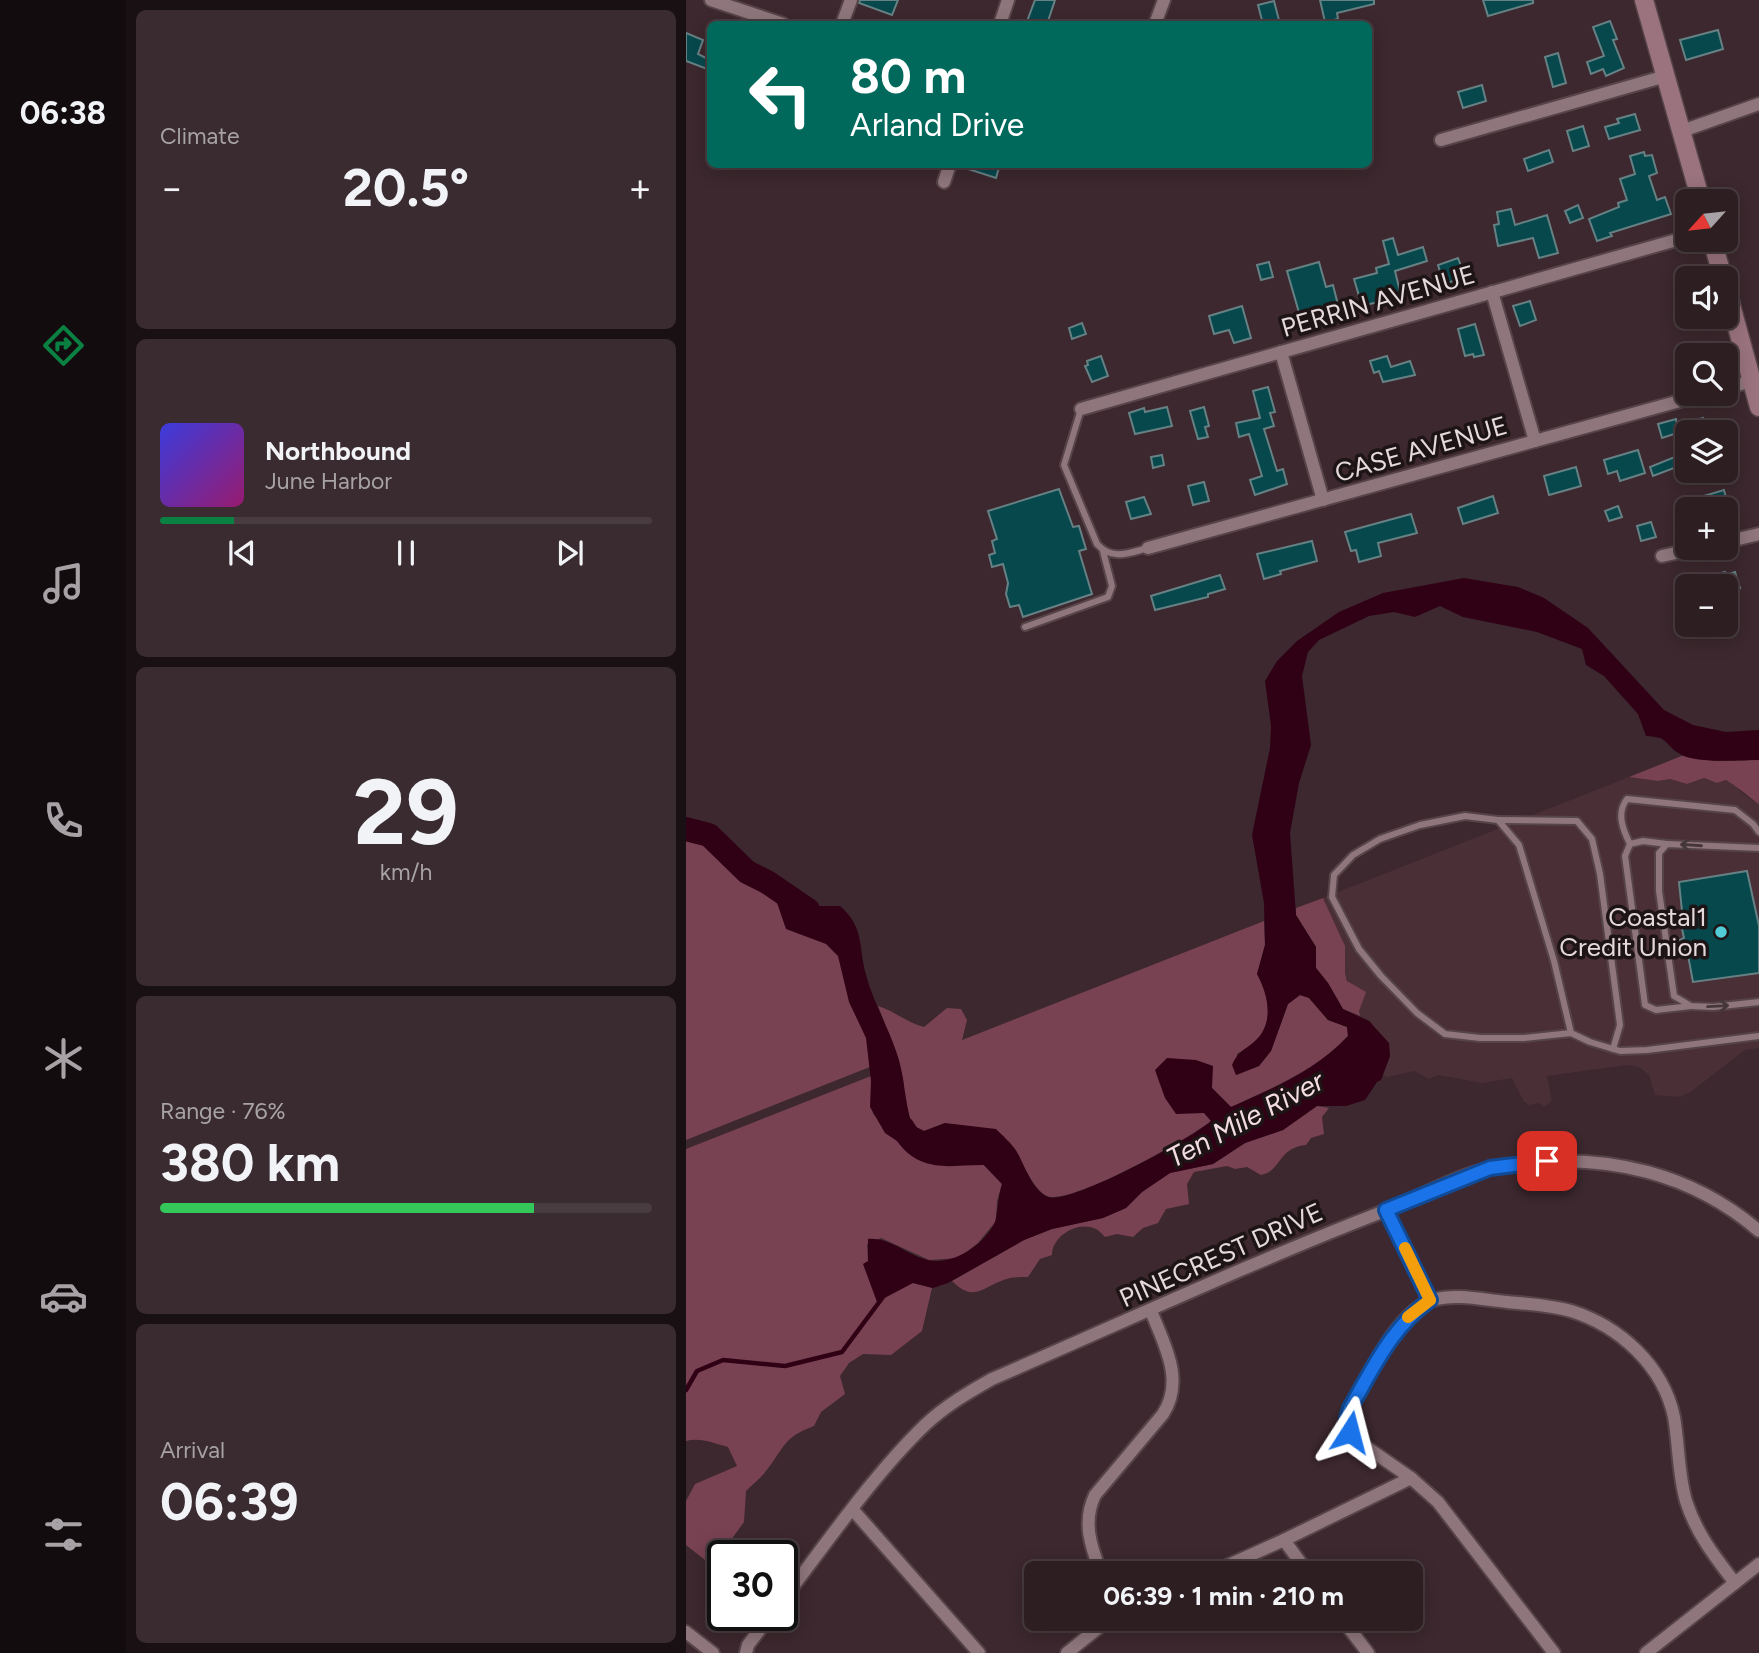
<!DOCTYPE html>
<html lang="en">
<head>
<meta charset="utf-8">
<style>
  body { margin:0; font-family:Figtree,sans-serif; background:#392b2f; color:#f1f3f6; height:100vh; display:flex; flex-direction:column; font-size:26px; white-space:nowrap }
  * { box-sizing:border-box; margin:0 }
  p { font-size:23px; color:#a7a2a5 }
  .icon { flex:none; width:38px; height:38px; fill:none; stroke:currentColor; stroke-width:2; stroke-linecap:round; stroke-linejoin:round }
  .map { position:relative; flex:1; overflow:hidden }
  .side { display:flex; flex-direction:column; gap:10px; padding:10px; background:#191013; width:560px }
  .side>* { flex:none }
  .top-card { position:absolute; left:21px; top:21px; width:665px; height:147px; border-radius:10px; box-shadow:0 4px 18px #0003,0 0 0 2px #483c40; background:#00695c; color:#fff; overflow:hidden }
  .needle { width:46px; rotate:243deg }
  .controls { position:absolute; left:989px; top:189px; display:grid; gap:14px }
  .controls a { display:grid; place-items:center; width:63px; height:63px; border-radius:10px; background:#2d1e22; box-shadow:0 4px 18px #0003,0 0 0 2px #483c40; font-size:35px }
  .speed { position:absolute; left:21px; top:1540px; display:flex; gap:14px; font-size:35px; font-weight:700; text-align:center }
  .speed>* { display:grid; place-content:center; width:91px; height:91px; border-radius:50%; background:#2d1e22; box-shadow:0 4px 18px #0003,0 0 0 2px #483c40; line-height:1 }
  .speed .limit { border:4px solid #111; border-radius:10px; background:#fff; color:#111 }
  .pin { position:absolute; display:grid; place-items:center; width:60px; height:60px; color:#fff; margin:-30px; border-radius:14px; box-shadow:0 4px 10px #0006 }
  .me { position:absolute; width:77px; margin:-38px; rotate:9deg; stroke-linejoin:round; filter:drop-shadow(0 0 5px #0008) }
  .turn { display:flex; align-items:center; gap:24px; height:147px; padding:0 28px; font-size:32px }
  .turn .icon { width:91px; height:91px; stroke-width:2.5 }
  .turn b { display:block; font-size:49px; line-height:60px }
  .big { font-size:52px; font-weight:700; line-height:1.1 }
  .side .card { flex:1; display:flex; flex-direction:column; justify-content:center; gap:10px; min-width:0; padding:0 24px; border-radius:10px; background:#392b2f }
  .side .dial { align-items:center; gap:0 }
  .dial b { font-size:91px; line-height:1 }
  .song { display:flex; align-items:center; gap:21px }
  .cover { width:84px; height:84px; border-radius:10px; background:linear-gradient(135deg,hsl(240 70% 55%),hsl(320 70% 35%)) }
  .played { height:7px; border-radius:4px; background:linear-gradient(90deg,#0b8043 15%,#483c40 15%) }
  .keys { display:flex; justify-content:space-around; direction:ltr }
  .heat { display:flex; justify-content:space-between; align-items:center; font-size:38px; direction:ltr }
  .charge { height:10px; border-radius:5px; background:linear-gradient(90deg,#34c759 76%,#483c40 0) }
  .trip { position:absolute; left:338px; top:1561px; width:399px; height:70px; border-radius:10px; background:#2d1e22; box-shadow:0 4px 18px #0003,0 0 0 2px #483c40; font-weight:700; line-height:70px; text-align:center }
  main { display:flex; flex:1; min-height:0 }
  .tabs { display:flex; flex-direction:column; width:126px; justify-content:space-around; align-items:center; background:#120c0e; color:#a7a2a5 }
  .tabs .icon { width:49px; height:49px }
  .tabs .active { color:#0b8043 }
  .tabs b { font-size:32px; color:#f1f3f6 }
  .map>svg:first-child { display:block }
</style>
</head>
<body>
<main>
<nav class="tabs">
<b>06:38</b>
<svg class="icon active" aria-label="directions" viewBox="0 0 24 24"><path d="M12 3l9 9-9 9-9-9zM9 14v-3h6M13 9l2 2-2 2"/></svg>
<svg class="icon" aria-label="music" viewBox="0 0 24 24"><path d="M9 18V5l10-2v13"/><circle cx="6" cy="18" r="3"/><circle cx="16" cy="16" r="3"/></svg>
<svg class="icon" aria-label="phone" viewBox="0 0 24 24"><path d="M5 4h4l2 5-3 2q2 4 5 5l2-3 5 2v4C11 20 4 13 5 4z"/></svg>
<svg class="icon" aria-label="climate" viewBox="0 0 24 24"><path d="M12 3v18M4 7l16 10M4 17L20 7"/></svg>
<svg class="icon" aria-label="car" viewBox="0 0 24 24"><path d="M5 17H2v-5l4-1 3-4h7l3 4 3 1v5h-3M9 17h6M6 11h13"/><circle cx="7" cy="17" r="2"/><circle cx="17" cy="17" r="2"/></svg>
<svg class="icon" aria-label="filters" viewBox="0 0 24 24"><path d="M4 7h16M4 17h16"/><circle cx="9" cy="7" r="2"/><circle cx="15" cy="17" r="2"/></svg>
</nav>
<section class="side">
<div class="card"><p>Climate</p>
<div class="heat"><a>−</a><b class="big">20.5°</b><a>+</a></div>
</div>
<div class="card">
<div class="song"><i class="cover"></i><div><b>Northbound</b><p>June Harbor</p></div></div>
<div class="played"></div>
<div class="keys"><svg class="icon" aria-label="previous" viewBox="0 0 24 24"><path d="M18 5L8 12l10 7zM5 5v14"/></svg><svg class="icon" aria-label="pause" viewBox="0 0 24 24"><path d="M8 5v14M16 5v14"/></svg><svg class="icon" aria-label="next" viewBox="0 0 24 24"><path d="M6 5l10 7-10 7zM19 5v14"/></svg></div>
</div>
<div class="card dial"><b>29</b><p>km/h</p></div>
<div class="card"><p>Range · 76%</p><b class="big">380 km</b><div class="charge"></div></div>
<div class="card"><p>Arrival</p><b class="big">06:39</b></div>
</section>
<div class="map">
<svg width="1073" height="1653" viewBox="0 0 1073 1653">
  <rect width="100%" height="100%" fill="#3c282e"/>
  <!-- built -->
  <path fill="#4a2f37" d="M943,777L972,781L984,779L1001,784L1018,778L1031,783L1040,780L1048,783L1054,791L1073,805V1048L1059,1050L1006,1091L994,1097L969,1095L963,1075L953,1067L941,1065L861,1076L866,1101L858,1107L853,1103L843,1105L838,1102L826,1078L796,1083L752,1075L743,1079L728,1071L702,1077L697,1075L704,1056L684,1021L674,1016L659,973V946L637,898Z"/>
  <!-- green -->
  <g fill="#794253">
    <path d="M998,755L1028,761L1073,760V805C1067,799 1046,783 1040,780L1031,783L1018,778L1001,784L984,779L972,781L943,777Z"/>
    <path d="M0,829L23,835L61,872L112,902L141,925L194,1063L0,1140Z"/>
    <path d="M637,898L659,946V973L661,981L680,992L673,1011L674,1016L657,1009L642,983L630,968V947L610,915V908Z"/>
    <path d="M578,921L579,945L571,974C582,994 589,1022 570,1041C565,1046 557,1050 551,1054L550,1075L573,1066L585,1051L602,1004L614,995L623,998L642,1020L661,1027L662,1036C629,1071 588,1087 545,1107L526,1088L518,1113L525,1121C504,1138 384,1206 361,1196C348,1191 335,1160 328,1148L259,1123L238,1131L226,1125L219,1102L217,1079L210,1052L192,1006C209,1011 221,1023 238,1027L261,1008L275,1009L281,1020L276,1040Z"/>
    <path d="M185,1076L187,1114L223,1149L271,1154L293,1160L316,1184L311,1201L310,1221L292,1243L273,1258L243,1260L195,1238L181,1244L182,1261L227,1283L246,1288L236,1331L205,1355L177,1354L163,1363L154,1376L159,1394L135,1412L128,1426C96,1438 100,1446 80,1471C75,1478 67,1484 60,1491L58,1522L34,1555L24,1564L0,1545V1501L9,1484L51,1466L42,1447C28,1443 14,1437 0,1441V1149Z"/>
    <path d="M631,1106L643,1108L636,1117L638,1134L625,1138L620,1145C591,1148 596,1171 575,1175L561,1167L549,1169L541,1166L508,1172L501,1184L503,1204L480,1209L472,1223L457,1228L447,1237L431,1234L419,1237C416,1234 414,1231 410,1229C392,1220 366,1236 366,1255L354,1259L342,1277C336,1277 329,1277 324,1278C298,1284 290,1305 266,1281L338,1240L366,1229L417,1218L440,1208L456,1192L484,1173L527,1164L559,1143L597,1130Z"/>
  </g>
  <!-- water -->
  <path fill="#300115" d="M778,578L832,587L858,598L902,628L978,710L1007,725L1040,732L1073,730V760C1053,760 1010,764 994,754C977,744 984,737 960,736L952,714L918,676L900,665L896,649L851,632L777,617L754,606L729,617L708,612L683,616L633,640L622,652L616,676L625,745L613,783L604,833L610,915L630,947V968L642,983L657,1009L683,1021L703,1043L704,1056L695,1080L691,1082L679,1100L660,1106H631L597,1130L559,1143L527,1164L484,1173L456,1192L440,1208L417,1218L366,1229L338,1240L262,1283L247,1288L227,1283L191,1302L177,1264L182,1261V1239C204,1237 220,1255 242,1260C267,1266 299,1244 309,1222C311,1217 313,1192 316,1184L293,1160L271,1154L223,1149L199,1133L184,1107L185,1081L180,1038L163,1002L152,956L140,944L100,929L89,897L95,892L112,889L132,906H154C179,928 172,946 180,975C187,1001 201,1025 210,1051C219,1075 218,1100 226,1125L238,1131L259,1123L310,1129C316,1135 324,1142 329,1149C338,1162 345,1190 362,1197C384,1205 505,1139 525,1121L518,1113L490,1114L479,1098L469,1070L481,1058L510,1060L527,1066L526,1088L545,1107C588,1088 629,1071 662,1036L661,1027L642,1020L623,998L614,995L602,1004L585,1051L573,1066L550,1075L546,1065C553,1050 558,1051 569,1041C589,1023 582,994 571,974L579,945L578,903L566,835L584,748L585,726L579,681L591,661L611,641L653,612L697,593Z"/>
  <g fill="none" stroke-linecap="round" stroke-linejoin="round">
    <!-- stream -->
    <path stroke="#300115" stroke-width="4.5" d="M0,1390L11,1371L37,1360L99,1366L156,1352L197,1297"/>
    <!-- river -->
    <g stroke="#300115" stroke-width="24">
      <path d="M0,829L23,835L61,872L81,882L122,910"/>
      <path d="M217,1128C237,1164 265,1152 299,1153"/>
    </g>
  </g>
  <!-- building -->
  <g fill="#07484d" stroke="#668184" stroke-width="2">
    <path d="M174,0H212L206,15L173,3Z"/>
    <path d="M349,0H369L361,24H340Z"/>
    <path d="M634,0H688V4L651,13L652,19L639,22Z"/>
    <path d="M797,0H847V3L802,16Z"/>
    <path d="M588,1L594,24H577L572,5Z"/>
    <path d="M924,21L931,39L927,40L938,68L920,76L917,69L905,74L901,62L918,56L907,27Z"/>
    <path d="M1032,30L1037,49L1000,60L994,40Z"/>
    <path d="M0,33L17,40L12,54L24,60V70L0,61Z"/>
    <path d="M872,53L880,83L867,87L859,57Z"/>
    <path d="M796,85L800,101L777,108L772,92Z"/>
    <path d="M949,114L954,130L923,139L919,127L933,123L931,119Z"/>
    <path d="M897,126L903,146L887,151L881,131Z"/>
    <path d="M863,150L867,162L842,171L838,159Z"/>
    <path d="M958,152L959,156L966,155L971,173L963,176L971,200L979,197L985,214L924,233L926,236L911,241L903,219L933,207L932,203L941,200L934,179L949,174L944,156Z"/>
    <path d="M276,164H314L310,178L276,167Z"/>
    <path d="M892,205L897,218L884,223L879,211Z"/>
    <path d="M825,209L829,225L861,215L872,253L853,258L847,238L812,246L808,225L813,224L811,212Z"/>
    <path d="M707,238L712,255L737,247L741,261L709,271L715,296L676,306L668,279L691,273L690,268L703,264L697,241Z"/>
    <path d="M772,258L779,277L758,284L752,265Z"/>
    <path d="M583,262L587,277L575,280L571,265Z"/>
    <path d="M633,262L640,287L647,285L654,313L616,323L601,271Z"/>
    <path d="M844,301L850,320L834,326L827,306Z"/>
    <path d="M556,306L565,338L548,343L543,330L528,334L523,316Z"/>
    <path d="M396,323L400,334L386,339L383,328Z"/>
    <path d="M789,324L798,355L788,357L787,354L779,356L772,329Z"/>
    <path d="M415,356L422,376L406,382L399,366L402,365L401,361Z"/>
    <path d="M701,356L705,367L724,361L729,375L697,382L693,371L688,373L684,361Z"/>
    <path d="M582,387L589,412L584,413L588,426L578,429L591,471L597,469L601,484L569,495L564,480L576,476L563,434L553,437L550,423L574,418L567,391Z"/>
    <path d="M481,407L486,426L449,434L443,413L458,408L459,412Z"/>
    <path d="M518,407L523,426L519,427L522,437L512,439L504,411Z"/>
    <path d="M1017,418L1020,432H994L976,438L972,424L990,419L991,425Z"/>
    <path d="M952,450L959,473L934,481L931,471L922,474L918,460Z"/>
    <path d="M1001,452V463L967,476L964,467Z"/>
    <path d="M476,455L478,465L467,468L465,457Z"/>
    <path d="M890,467L895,486L863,495L858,476Z"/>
    <path d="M518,482L523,501L507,505L502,486Z"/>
    <path d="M373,489L387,527L393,526L400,549L393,551L406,594L337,617L333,605L324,607L320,594L322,583L317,564L306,567L303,555L309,553L306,541L311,539L302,511Z"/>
    <path d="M1038,490L1043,509H1022L1018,496Z"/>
    <path d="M807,496L812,513L777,524L772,508Z"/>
    <path d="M458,497L465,514L445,519L440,502Z"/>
    <path d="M932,506L936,517L923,521L919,511Z"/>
    <path d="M725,514L731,533L692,543L695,556L673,562L670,550L665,551L659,532Z"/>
    <path d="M965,522L970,537L955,541L951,526Z"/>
    <path d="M626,541L631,561L594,571L595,574L578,579L571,554Z"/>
    <path d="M1039,572L1040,575L1049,572L1054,588L1040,592V586H1012V583L1029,578L1028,575Z"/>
    <path d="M534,575L539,589L522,594V597L469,610L465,596Z"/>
    <path d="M1061,871L1073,926V973L1007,982L1001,950L996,948L994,940L998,938L993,915L996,911L993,882Z"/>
  </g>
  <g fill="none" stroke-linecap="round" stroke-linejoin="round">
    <defs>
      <g id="service">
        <path d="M395,409L378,465L411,544C426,561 443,553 462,548"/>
        <path d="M339,627L422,597L426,586L417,551"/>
        <path d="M812,820L891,821L906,839L914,874L934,1025L927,1049"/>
        <path d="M944,844L957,841L981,844"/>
        <path d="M1073,848L981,844L973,853V891L988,996L1005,1006L1027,1007L1073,1002"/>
        <path d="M1005,1006L970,1010L959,1005L939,856L944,844C937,830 930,813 941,799L1049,810L1067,824L1073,832"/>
        <path d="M885,1033L868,961L833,845L812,820L779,816L734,825L694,839L667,855L648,875L646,897L673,949L695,976L731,1013L759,1034L794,1038H838L885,1033L904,1042L934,1051L961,1050L1073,1036"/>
      </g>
      <g id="minor">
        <path d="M25,0L97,24"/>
        <path d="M156,24L165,0"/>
        <path d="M314,24L322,0"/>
        <path d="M469,24L478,0"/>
        <path d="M996,131L1073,104"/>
        <path d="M755,140L980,76"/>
        <path d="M258,182L264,164"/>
        <path d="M806,292L849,441"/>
        <path d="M595,352L637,500"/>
        <path d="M1040,388L1066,381"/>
        <path d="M395,409L1001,237"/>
        <path d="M1040,542L1073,534"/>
        <path d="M462,548L1019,394"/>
        <path d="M976,556L1013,548"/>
        <path d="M700,1210L744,1301"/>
        <path d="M167,1510L293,1653"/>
        <path d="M598,1540L622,1573"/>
        <path d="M415,1573C405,1547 396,1522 409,1495L477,1414C499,1380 478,1344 465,1311"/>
        <path d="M525,1573L598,1540L725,1478"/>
        <path d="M96,1601C140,1544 188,1474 239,1425C259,1406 283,1392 306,1379C436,1323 564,1263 696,1212C732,1198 767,1177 804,1168C814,1165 825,1165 836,1164C921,1153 1007,1174 1073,1231"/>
        <path d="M656,1619L682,1653"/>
        <path d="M0,1632L27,1653"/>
        <path d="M60,1653L62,1645L85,1615"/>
        <path d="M381,1653L412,1628L426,1619"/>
        <path d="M868,1653L752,1502L725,1478L673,1442L664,1432L661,1418L664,1408C682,1377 711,1311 747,1300C770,1293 798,1300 821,1302C842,1304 864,1305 885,1311C933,1326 977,1365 988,1417C993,1445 992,1474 1000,1501C1010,1533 1029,1557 1049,1583"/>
        <path d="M960,1653L1073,1564"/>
      </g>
      <g id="secondary">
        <path d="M958,0L1015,201"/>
        <path d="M1026,240L1037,278"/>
        <path d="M1040,287L1073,407"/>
      </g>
    </defs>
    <!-- service casing -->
    <use href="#service" stroke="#564449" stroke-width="10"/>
    <!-- minor casing -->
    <use href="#minor" stroke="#564449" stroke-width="16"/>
    <!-- secondary casing -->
    <use href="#secondary" stroke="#564449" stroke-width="21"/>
    <!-- service -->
    <use href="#service" stroke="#8e767c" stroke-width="6"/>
    <!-- minor -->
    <use href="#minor" stroke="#8e767c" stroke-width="12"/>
    <!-- secondary -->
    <use href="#secondary" stroke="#9a737e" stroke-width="18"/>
  </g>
  <!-- one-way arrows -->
  <defs><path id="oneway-shaft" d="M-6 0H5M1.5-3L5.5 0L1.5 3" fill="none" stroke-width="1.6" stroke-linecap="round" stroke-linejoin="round" transform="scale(1.75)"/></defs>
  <g stroke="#45363a">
    <use href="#oneway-shaft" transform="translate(1005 845) rotate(-176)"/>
    <use href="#oneway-shaft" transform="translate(1032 1006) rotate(-3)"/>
  </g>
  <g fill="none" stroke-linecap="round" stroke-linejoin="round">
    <defs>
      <path id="route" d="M664,1432L661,1418L664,1408C688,1367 705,1328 744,1300L700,1210L804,1168L861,1161"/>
    </defs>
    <!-- route casing -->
    <use href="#route" stroke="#114b97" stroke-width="18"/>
    <!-- route -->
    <use href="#route" stroke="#1a73e8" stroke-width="12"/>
    <!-- slow -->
    <path stroke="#f59e0b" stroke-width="12" d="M719,1248L744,1300L722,1317"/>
  </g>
  <!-- markers -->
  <circle fill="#52ccd5" stroke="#1d1416" stroke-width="2.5" cx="1035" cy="932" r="7"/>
  <g text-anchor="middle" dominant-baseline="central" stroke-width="7" stroke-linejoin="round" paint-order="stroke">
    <!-- street labels -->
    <g font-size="26" fill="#e6d9dc" stroke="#1d1416">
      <text transform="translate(692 301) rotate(-16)">PERRIN AVENUE</text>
      <text transform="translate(735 449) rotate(-16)">CASE AVENUE</text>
      <text transform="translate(535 1255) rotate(-24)">PINECREST DRIVE</text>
    </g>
    <!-- poi labels -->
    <g font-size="26" fill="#e6d9dc" stroke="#1d1416" text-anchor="end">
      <text x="1021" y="917">Coastal1<tspan x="1021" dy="30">Credit Union</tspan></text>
    </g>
    <!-- water labels -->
    <g font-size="28" font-style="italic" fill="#f3dde3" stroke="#1d1416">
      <text transform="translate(559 1119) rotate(-28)">Ten Mile River</text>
    </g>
  </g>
</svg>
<div class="controls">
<a><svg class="needle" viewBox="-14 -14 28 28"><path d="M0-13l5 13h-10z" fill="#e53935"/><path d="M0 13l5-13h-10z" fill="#a7a2a5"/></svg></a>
<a><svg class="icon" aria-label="sound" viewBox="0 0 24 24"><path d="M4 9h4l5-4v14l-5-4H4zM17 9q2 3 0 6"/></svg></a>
<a><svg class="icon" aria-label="search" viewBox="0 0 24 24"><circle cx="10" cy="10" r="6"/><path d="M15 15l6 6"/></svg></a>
<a><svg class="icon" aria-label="layers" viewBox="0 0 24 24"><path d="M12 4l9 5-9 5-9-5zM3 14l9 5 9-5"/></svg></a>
<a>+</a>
<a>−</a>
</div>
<div class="speed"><div class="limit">30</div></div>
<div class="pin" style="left:861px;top:1161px;background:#d93025"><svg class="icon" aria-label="arrive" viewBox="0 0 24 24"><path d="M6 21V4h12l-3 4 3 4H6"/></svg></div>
<svg class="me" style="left:664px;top:1432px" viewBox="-20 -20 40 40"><path d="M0-17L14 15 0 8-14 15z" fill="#1a73e8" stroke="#fff" stroke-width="4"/></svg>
<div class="trip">06:39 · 1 min · 210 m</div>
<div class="top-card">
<div class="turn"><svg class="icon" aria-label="left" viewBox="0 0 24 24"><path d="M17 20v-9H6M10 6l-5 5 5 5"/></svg><div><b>80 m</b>Arland Drive</div></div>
</div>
</div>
</main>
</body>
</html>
